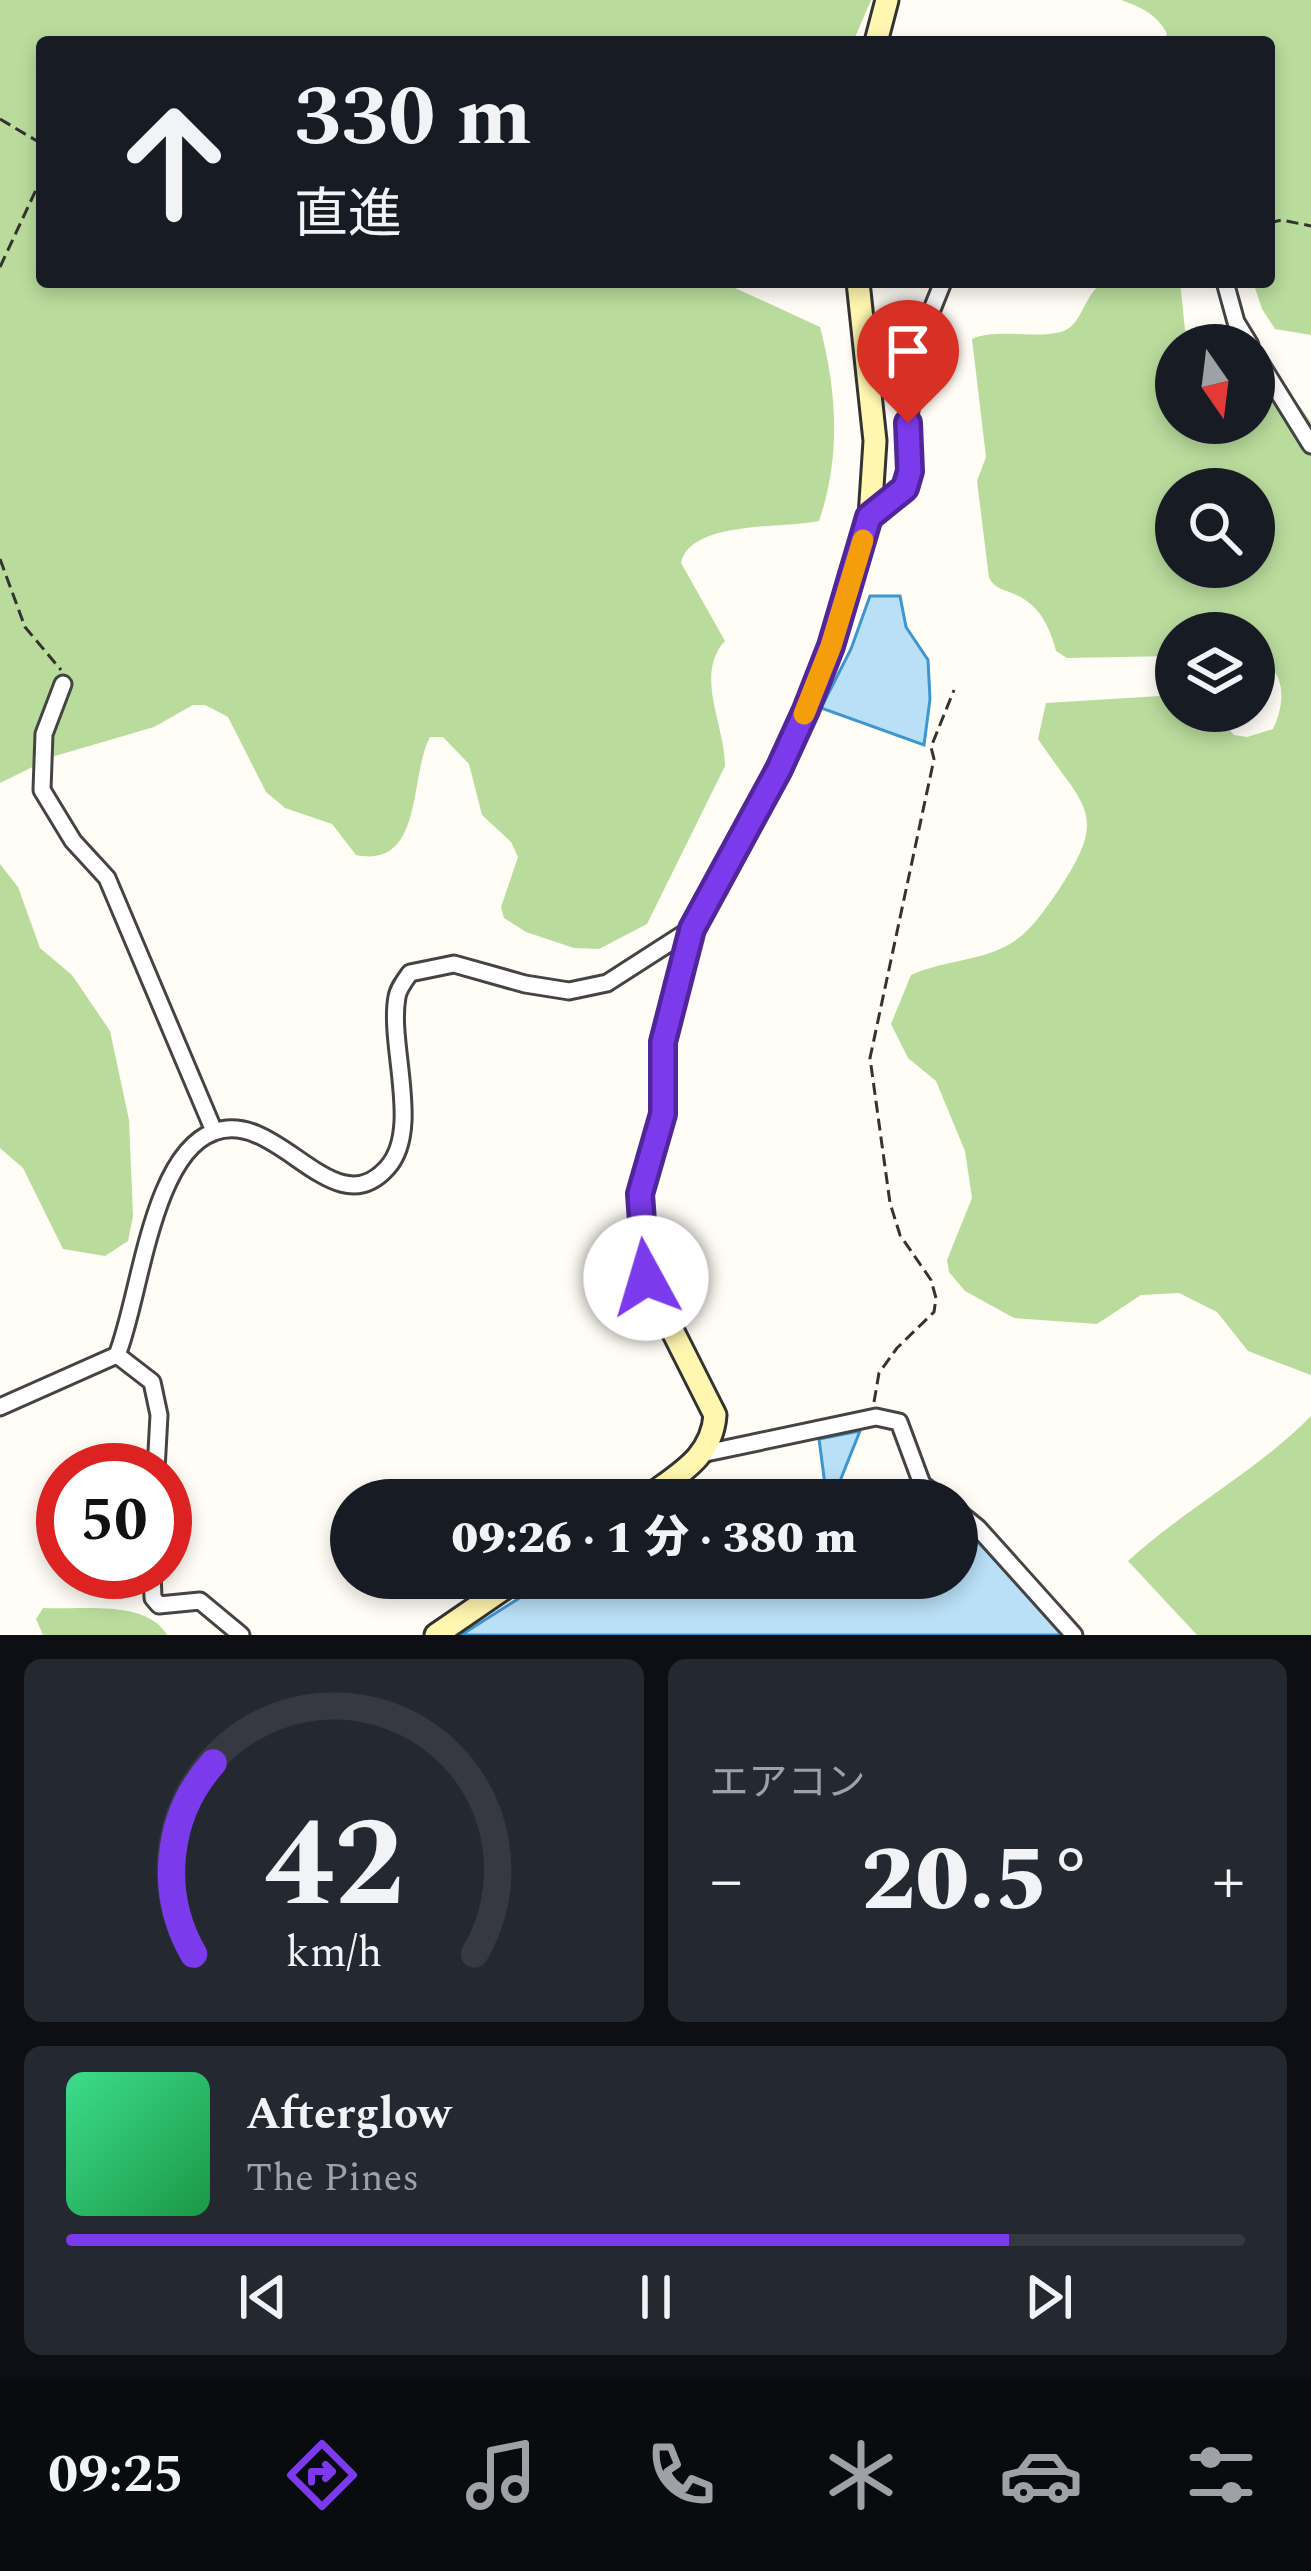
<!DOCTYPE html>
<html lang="ja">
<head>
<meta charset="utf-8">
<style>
  body { margin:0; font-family:Spectral,"Noto Sans JP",serif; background:#242831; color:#f1f3f6; height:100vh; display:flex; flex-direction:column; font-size:45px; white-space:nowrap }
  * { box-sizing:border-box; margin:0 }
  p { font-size:39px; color:#9ea1a6 }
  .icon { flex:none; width:66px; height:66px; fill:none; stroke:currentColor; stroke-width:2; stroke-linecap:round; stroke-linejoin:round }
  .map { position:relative; height:1635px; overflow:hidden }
  .sheet { display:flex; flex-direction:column; gap:24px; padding:24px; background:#0d0f14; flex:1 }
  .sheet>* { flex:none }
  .guide { position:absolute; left:36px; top:36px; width:1239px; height:252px; border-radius:12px; box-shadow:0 6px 18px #0003; background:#171b24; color:#f1f3f6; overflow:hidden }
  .needle { width:78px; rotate:166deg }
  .controls { position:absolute; left:1155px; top:324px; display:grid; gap:24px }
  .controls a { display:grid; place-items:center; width:120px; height:120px; border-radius:50%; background:#171b24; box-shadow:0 6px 18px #0003; font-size:60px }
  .speed { position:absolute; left:36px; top:1443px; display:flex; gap:24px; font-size:60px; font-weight:700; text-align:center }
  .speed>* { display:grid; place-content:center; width:156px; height:156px; border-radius:50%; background:#171b24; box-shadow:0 6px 18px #0003; line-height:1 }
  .speed .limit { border:18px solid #d22; background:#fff; color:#111 }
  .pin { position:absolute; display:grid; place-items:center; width:102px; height:102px; color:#fff; margin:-123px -51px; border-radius:50% 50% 50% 0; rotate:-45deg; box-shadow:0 0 12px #0007 }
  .pin .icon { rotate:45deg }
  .me { position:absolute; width:132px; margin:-66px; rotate:354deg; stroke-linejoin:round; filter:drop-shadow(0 0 9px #0008) }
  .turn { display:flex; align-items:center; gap:42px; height:252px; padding:0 60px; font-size:54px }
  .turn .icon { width:156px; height:156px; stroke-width:2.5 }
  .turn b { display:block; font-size:84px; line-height:102px }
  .big { font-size:90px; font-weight:800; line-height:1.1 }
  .sheet .card { flex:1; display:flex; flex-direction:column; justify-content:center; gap:18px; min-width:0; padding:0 42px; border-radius:18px; background:#242831 }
  .sheet .dial { align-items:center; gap:0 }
  .dial svg { height:312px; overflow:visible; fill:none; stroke:#363941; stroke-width:7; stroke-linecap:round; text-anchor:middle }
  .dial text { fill:#f1f3f6; stroke:none }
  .song { display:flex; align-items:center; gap:36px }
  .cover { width:144px; height:144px; border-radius:18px; background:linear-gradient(135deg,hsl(150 70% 55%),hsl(140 70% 35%)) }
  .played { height:12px; border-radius:6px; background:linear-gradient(90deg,#7c3aed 80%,#363941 80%) }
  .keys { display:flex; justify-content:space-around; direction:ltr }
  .heat { display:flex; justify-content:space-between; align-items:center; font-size:66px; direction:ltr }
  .sheet .tiles { flex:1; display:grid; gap:24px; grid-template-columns:1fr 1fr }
  .card:last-child { grid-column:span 2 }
  .trip { position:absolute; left:330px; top:1479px; width:648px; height:120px; border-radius:60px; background:#171b24; box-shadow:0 6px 18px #0003; font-weight:800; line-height:120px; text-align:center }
  .menu { display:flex; height:192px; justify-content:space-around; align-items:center; background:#090b0e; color:#9ea1a6 }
  .menu .icon { width:84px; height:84px }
  .menu .current { color:#7c3aed }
  .menu b { font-size:54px; color:#f1f3f6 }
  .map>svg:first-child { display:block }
</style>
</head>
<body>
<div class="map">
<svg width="1311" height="1635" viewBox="0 0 1311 1635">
  <rect width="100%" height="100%" fill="#fffdf5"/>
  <!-- forest -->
  <g fill="#b9dc9c" fill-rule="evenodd">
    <path d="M0,0H871L853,42H42V282H722L820,327C837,391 841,457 819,521C784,529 690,520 681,563L725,641C694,674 725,725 725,766L647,924L599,949L574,948L526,932L504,918L501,907L518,857L511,842L482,815L469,764L443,737H430C409,776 424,869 356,855L332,824L285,808L266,792L228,717L205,705H193L154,727L55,756L0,783Z"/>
    <path d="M1121,0H1311V335L1275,329L1262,309L1253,282H1269V42H1163L1167,34C1158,15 1141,7 1121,0Z"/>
    <path d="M1104,282H1180L1185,330L1216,345H1176V423H1254V363L1276,373L1311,422V1375L1248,1351L1217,1312L1179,1293L1141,1295L1097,1324L1014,1318L965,1291L949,1272L947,1260L972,1198L965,1151L936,1081L908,1058L891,1024L911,975C941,961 980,961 1008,945C1030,933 1044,911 1058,891C1110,813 1085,809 1038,739L1046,703L1176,695V711H1215L1234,735L1247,737L1273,729C1286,702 1287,669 1254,656V633H1176V656L1067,658L1056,651C1050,627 1039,604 1014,594C1001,588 997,590 989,578L977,481L986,457L972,339C997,328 1032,339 1061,332C1083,326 1083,294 1104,282ZM1176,489H1254V567H1176Z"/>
    <path d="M0,864L18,887L40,948L72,975L110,1031L129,1120L133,1216L128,1241L105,1256L63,1249L23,1168L0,1148Z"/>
    <path d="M1311,1416V1635H1197L1128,1561C1186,1508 1256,1472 1311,1416Z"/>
    <path d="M43,1608C80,1610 147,1599 167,1635H43L36,1619Z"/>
  </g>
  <!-- water -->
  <g fill="#b9e0f7" stroke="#3f96cf" stroke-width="3">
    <path d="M870,596H900L906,627L928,660L930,699L924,745L821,708L851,649Z"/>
    <path d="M860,1431L838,1486L839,1500H827L819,1439Z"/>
    <path d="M957,1519L1065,1635H461L551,1578H957Z"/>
  </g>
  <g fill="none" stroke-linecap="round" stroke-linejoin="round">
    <defs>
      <g id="minor">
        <path d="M1225,282L1236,322L1250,345"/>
        <path d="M1254,353L1311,445"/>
        <path d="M870,517L905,488L910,471L908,423L922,334L943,282"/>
        <path d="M63,684L44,734L42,790L73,841L107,878L214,1131"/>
        <path d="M117,1355L152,1382L159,1415L156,1470"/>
        <path d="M0,1407L117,1355C140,1299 151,1154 214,1132C278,1108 333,1228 387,1168C422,1130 388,1045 397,997C398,989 405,980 410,973L454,964L525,984L569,991L607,983L691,929"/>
        <path d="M706,1453L876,1417L899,1422L922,1484L943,1500"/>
        <path d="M957,1511L978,1528L1074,1635"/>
        <path d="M152,1572L153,1598L159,1605L200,1601L241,1635"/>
      </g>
      <g id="secondary">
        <path d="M876,42L887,0"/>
        <path d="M644,1500C676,1475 712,1459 715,1415L646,1278L641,1194L663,1114V1042L691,929L779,769L805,710L831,647L870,517L875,441L858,282"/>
        <path d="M436,1635L519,1578"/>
      </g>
    </defs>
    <!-- minor casing -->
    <use href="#minor" stroke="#444" stroke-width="21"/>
    <!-- secondary casing -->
    <use href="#secondary" stroke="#333" stroke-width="27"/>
    <!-- path -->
    <g stroke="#333" stroke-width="3" stroke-dasharray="12 6" stroke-linecap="butt">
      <path d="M0,119L42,144"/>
      <path d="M1269,223L1282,220L1311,226"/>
      <path d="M0,267L42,177"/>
      <path d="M0,559L25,627L61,670"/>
      <path d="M874,1402L879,1373L897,1348L934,1312L936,1298L931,1280L900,1235L890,1203L870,1058L934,759L931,747L954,690"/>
    </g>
    <!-- minor -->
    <use href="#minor" stroke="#fff" stroke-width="15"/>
    <!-- secondary -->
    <use href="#secondary" stroke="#fff6b0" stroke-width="21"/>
  </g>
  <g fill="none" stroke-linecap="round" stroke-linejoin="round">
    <defs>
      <path id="route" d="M646,1278L640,1194L663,1114V1042L692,929L779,769L806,710L831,646L869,517L905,488L910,471L908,423"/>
    </defs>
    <!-- route casing -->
    <use href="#route" stroke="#51269a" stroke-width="30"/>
    <!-- route -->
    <use href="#route" stroke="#7c3aed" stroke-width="21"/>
    <!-- slow -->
    <path stroke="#f59e0b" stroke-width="21" d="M804,714L831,646L863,540"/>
  </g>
</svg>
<div class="controls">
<a><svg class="needle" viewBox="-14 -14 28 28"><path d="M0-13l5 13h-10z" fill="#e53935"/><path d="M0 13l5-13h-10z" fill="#9ea1a6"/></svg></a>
<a><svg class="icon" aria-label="search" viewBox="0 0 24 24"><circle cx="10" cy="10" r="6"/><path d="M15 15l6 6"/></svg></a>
<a><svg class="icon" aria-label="layers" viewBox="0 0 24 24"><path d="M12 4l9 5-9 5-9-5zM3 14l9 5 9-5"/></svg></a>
</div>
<div class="speed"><div class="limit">50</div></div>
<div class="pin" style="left:908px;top:423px;background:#d93025"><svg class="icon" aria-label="arrive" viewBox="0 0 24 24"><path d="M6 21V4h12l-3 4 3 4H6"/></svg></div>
<svg class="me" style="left:646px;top:1278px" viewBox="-20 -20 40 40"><circle r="19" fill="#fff"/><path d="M0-13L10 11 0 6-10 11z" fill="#7c3aed"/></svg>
<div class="trip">09:26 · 1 分 · 380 m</div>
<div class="guide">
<div class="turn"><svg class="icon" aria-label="ahead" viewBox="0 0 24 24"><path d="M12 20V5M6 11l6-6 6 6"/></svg><div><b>330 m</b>直進</div></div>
</div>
</div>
<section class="sheet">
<div class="tiles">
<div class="card dial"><svg viewBox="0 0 100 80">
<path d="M14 69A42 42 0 1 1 86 69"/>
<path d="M14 69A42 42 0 0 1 19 20" stroke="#7c3aed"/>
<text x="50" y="56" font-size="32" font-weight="700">42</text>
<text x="50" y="72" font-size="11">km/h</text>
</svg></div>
<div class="card"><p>エアコン</p>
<div class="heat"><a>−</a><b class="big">20.5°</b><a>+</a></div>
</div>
<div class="card">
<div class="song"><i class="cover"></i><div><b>Afterglow</b><p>The Pines</p></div></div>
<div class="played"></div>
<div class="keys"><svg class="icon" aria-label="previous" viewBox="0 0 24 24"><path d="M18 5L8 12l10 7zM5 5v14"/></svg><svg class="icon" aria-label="pause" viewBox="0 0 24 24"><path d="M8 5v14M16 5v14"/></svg><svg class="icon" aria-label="next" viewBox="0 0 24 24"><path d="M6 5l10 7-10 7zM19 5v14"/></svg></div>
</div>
</div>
</section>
<nav class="menu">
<b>09:25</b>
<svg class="icon current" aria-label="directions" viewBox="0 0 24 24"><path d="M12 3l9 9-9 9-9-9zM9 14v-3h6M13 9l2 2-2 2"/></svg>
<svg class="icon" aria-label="music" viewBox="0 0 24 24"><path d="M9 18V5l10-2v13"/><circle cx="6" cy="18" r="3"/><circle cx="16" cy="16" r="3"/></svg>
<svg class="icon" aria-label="phone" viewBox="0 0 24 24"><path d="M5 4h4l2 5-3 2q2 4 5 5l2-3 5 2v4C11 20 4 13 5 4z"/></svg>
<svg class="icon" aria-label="climate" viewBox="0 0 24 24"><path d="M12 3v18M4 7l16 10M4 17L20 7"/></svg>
<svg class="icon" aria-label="car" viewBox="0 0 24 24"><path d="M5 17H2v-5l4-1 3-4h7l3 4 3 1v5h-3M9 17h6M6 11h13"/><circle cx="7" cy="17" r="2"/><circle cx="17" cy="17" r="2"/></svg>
<svg class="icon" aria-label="filters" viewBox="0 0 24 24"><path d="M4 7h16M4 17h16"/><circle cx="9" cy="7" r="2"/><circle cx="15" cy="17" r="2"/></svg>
</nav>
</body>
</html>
